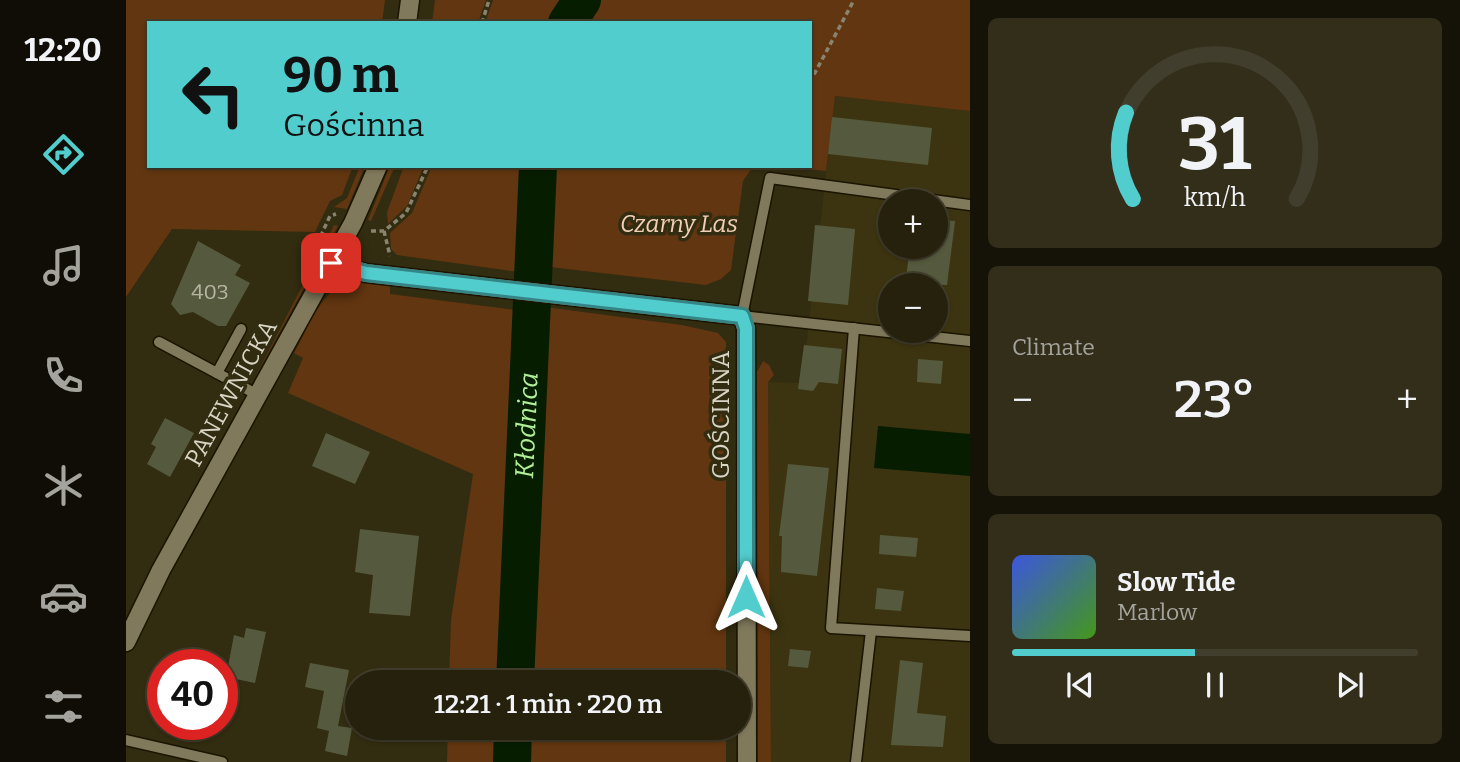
<!DOCTYPE html>
<html lang="en">
<head>
<meta charset="utf-8">
<style>
  body { margin:0; font-family:Bitter,serif; background:#322e1a; color:#f1f3f6; height:100vh; display:flex; flex-direction:column; font-size:26px; white-space:nowrap }
  * { box-sizing:border-box; margin:0 }
  p { font-size:23px; color:#a4a39d }
  .icon { flex:none; width:38px; height:38px; fill:none; stroke:currentColor; stroke-width:2; stroke-linecap:round; stroke-linejoin:round }
  .map { position:relative; flex:1; overflow:hidden }
  .sheet { display:flex; flex-direction:column; gap:18px; padding:18px; background:#151207; width:490px }
  .sheet>* { flex:none }
  .guide { position:absolute; left:21px; top:21px; width:665px; height:147px; border-radius:0px; box-shadow:0 2px 5px #0004,0 0 0 2px #423e2d; background:#52cdce; color:#111; overflow:hidden }
  .buttons { position:absolute; left:752px; top:189px; display:grid; gap:14px }
  .buttons a { display:grid; place-items:center; width:70px; height:70px; border-radius:50%; background:#26210c; box-shadow:0 2px 5px #0004,0 0 0 2px #423e2d; font-size:35px }
  .speed { position:absolute; left:21px; top:649px; display:flex; gap:14px; font-size:35px; font-weight:700; text-align:center }
  .speed>* { display:grid; place-content:center; width:91px; height:91px; border-radius:50%; background:#26210c; box-shadow:0 2px 5px #0004,0 0 0 2px #423e2d; line-height:1 }
  .speed .limit { border:10px solid #d22; background:#fff; color:#111 }
  .pin { position:absolute; display:grid; place-items:center; width:60px; height:60px; color:#fff; margin:-30px; border-radius:14px; box-shadow:0 4px 10px #0006 }
  .me { position:absolute; width:77px; margin:-38px; rotate:0deg; stroke-linejoin:round; filter:drop-shadow(0 0 5px #0008) }
  .turn { display:flex; align-items:center; gap:24px; height:147px; padding:0 21px; font-size:32px }
  .turn .icon { width:91px; height:91px; stroke-width:2.5 }
  .turn b { display:block; font-size:49px; line-height:60px }
  .big { font-size:52px; font-weight:600; line-height:1.1 }
  .sheet .tile { flex:1; display:flex; flex-direction:column; justify-content:center; gap:10px; min-width:0; padding:0 24px; border-radius:10px; background:#322e1a }
  .sheet .dial { align-items:center; gap:0 }
  .dial svg { height:182px; overflow:visible; fill:none; stroke:#423e2d; stroke-width:7; stroke-linecap:round; text-anchor:middle }
  .dial text { fill:#f1f3f6; stroke:none }
  .song { display:flex; align-items:center; gap:21px }
  .cover { width:84px; height:84px; border-radius:10px; background:linear-gradient(135deg,hsl(230 70% 55%),hsl(100 70% 35%)) }
  .played { height:7px; border-radius:4px; background:linear-gradient(90deg,#52cdce 45%,#423e2d 45%) }
  .keys { display:flex; justify-content:space-around; direction:ltr }
  .heat { display:flex; justify-content:space-between; align-items:center; font-size:38px; direction:ltr }
  .trip { position:absolute; left:219px; top:670px; width:406px; height:70px; border-radius:35px; background:#26210c; box-shadow:0 2px 5px #0004,0 0 0 2px #423e2d; font-weight:600; line-height:70px; text-align:center }
  main { display:flex; flex:1; min-height:0 }
  .tab-bar { display:flex; flex-direction:column; width:126px; justify-content:space-around; align-items:center; background:#0f0d05; color:#a4a39d }
  .tab-bar .icon { width:49px; height:49px }
  .tab-bar .on { color:#52cdce }
  .tab-bar b { font-size:32px; color:#f1f3f6 }
  .map>svg:first-child { display:block }
</style>
</head>
<body>
<main>
<nav class="tab-bar">
<b>12:20</b>
<svg class="icon on" aria-label="directions" viewBox="0 0 24 24"><path d="M12 3l9 9-9 9-9-9zM9 14v-3h6M13 9l2 2-2 2"/></svg>
<svg class="icon" aria-label="music" viewBox="0 0 24 24"><path d="M9 18V5l10-2v13"/><circle cx="6" cy="18" r="3"/><circle cx="16" cy="16" r="3"/></svg>
<svg class="icon" aria-label="phone" viewBox="0 0 24 24"><path d="M5 4h4l2 5-3 2q2 4 5 5l2-3 5 2v4C11 20 4 13 5 4z"/></svg>
<svg class="icon" aria-label="climate" viewBox="0 0 24 24"><path d="M12 3v18M4 7l16 10M4 17L20 7"/></svg>
<svg class="icon" aria-label="car" viewBox="0 0 24 24"><path d="M5 17H2v-5l4-1 3-4h7l3 4 3 1v5h-3M9 17h6M6 11h13"/><circle cx="7" cy="17" r="2"/><circle cx="17" cy="17" r="2"/></svg>
<svg class="icon" aria-label="filters" viewBox="0 0 24 24"><path d="M4 7h16M4 17h16"/><circle cx="9" cy="7" r="2"/><circle cx="15" cy="17" r="2"/></svg>
</nav>
<div class="map">
<svg width="844" height="762" viewBox="0 0 844 762">
  <rect width="100%" height="100%" fill="#322c10"/>
  <!-- built -->
  <path fill="#3c3410" fill-rule="evenodd" d="M709,96L844,111V762H645L642,382L676,383ZM765,201H810V247H765ZM765,285H810V331H765Z"/>
  <!-- green -->
  <g fill="#623610">
    <path d="M0,0H259L256,23H23V166H227L216,195L204,201L189,232L46,229L0,297Z"/>
    <path d="M309,0H360L352,23H306Z"/>
    <path d="M367,0H447L432,23H359Z"/>
    <path d="M465,0H844V111L709,96L700,171L657,166H684V23H449Z"/>
    <path d="M234,166H239L221,209L208,207L221,198Z"/>
    <path d="M264,166H269L245,221L242,220Z"/>
    <path d="M278,166H298L281,206L262,224L261,212Z"/>
    <path d="M306,166H403L400,273L271,255L265,249L264,233L286,213Z"/>
    <path d="M419,166H632L625,169L617,181L605,270L595,279L580,285L415,266Z"/>
    <path d="M208,225L212,226L128,379Z"/>
    <path d="M229,282L264,286V294L397,311L379,682H323L325,620L347,474L162,393L177,358L168,353C182,329 197,282 229,282Z"/>
    <path d="M419,307L556,325L592,333L600,342V682H397Z"/>
    <path d="M637,361L643,365L648,375L642,382L645,762H632L631,372Z"/>
    <path d="M322,728H377L376,762H321Z"/>
    <path d="M395,728H600V762H394Z"/>
  </g>
  <!-- water -->
  <path fill="#071d00" d="M752,426L844,434V476L748,468Z"/>
  <g fill="none" stroke-linecap="round" stroke-linejoin="round">
    <!-- river -->
    <g stroke="#071d00" stroke-width="38">
      <path d="M441,23L456,0"/>
      <path id="s1" d="M389,682L412,166"/>
      <path d="M386,762L387,728"/>
    </g>
  </g>
  <!-- building -->
  <g fill="#555a3e">
    <path d="M706,117L806,128L802,165L702,154Z"/>
    <path d="M810,220L829,221L821,285H779L784,247H810Z"/>
    <path d="M689,225L729,229L722,305L682,301Z"/>
    <path d="M72,241L115,265L109,275L124,283L100,326H92L67,312L54,315L45,304Z"/>
    <path d="M678,345L716,349L712,384L693,382L687,391L672,389Z"/>
    <path d="M792,359L817,361L815,384L791,382Z"/>
    <path d="M39,418L68,433L44,477L21,464L30,447L25,444Z"/>
    <path d="M200,433L244,452L229,484L186,466Z"/>
    <path d="M662,464L703,468L691,576L655,572L656,536H653Z"/>
    <path d="M234,529L293,536L284,616L243,613L247,575L229,572Z"/>
    <path d="M754,535L792,538L790,557L753,554Z"/>
    <path d="M751,588L778,591L775,611L749,609Z"/>
    <path d="M120,628L140,632L129,683L100,677L108,635L118,638Z"/>
    <path d="M664,649L685,651L682,668L662,666Z"/>
    <path d="M774,660L797,663L791,713L820,716L817,747L765,745Z"/>
    <path d="M184,663L223,670L212,726L226,728L221,756L199,751L203,731L191,728L198,691L179,687Z"/>
  </g>
  <g fill="none" stroke-linecap="round" stroke-linejoin="round">
    <defs>
      <g id="service">
        <path d="M844,205L644,178L616,316L844,341"/>
        <path d="M728,328L705,628L844,636"/>
        <path d="M33,342L132,395"/>
        <path d="M91,373L115,329"/>
        <path d="M0,740L96,762"/>
        <path d="M730,762L745,631"/>
      </g>
      <g id="tertiary">
        <path d="M281,23L284,0"/>
        <path d="M205,263L240,273L616,316L620,328L621,762"/>
        <path d="M0,642L35,570L227,223L252,166"/>
      </g>
    </defs>
    <!-- service casing -->
    <use href="#service" stroke="#1a1400" stroke-width="13"/>
    <!-- tertiary casing -->
    <use href="#tertiary" stroke="#1a1400" stroke-width="21"/>
    <!-- path -->
    <g stroke="#89846f" stroke-width="3.5" stroke-dasharray="5 3.5" stroke-linecap="butt">
      <path d="M356,23L363,0"/>
      <path d="M684,82L728,0"/>
      <path d="M245,231H258L280,213L302,166"/>
      <path d="M258,231L264,256"/>
      <path d="M191,244L204,216L210,214"/>
    </g>
    <!-- service -->
    <use href="#service" stroke="#80795b" stroke-width="10"/>
    <!-- tertiary -->
    <use href="#tertiary" stroke="#80795b" stroke-width="18"/>
  </g>
  <g fill="none" stroke-linecap="round" stroke-linejoin="round">
    <defs>
      <path id="route" d="M205,263L240,273L616,316L620,328V597"/>
    </defs>
    <!-- route casing -->
    <use href="#route" stroke="#358586" stroke-width="18"/>
    <!-- route -->
    <use href="#route" stroke="#52cdce" stroke-width="12"/>
  </g>
  <g text-anchor="middle" dominant-baseline="central" stroke-width="7" stroke-linejoin="round" paint-order="stroke">
    <!-- number labels -->
    <g font-size="21" fill="#b7b6a3">
      <text x="84" y="292">403</text>
    </g>
    <!-- park labels -->
    <g font-size="24" font-style="italic" fill="#f3d0b6" stroke="#322c10">
      <text x="553" y="224">Czarny Las</text>
    </g>
    <!-- street labels -->
    <g font-size="24" fill="#d8d5c5" stroke="#322c10">
      <text transform="translate(105 393) rotate(-61)">PANEWNICKA</text>
      <text transform="translate(595 415) rotate(-90)">GOŚCINNA</text>
    </g>
    <!-- water labels -->
    <g font-size="26" font-style="italic" fill="#b1ef97" stroke="#322c10">
      <text stroke="none"><textPath href="#s1" startOffset="257">Kłodnica</textPath></text>
    </g>
  </g>
</svg>
<div class="buttons">
<a>+</a>
<a>−</a>
</div>
<div class="speed"><div class="limit">40</div></div>
<div class="pin" style="left:205px;top:263px;background:#d93025"><svg class="icon" aria-label="arrive" viewBox="0 0 24 24"><path d="M6 21V4h12l-3 4 3 4H6"/></svg></div>
<svg class="me" style="left:620px;top:597px" viewBox="-20 -20 40 40"><path d="M0-17L14 15 0 8-14 15z" fill="#52cdce" stroke="#fff" stroke-width="4"/></svg>
<div class="trip">12:21 · 1 min · 220 m</div>
<div class="guide">
<div class="turn"><svg class="icon" aria-label="left" viewBox="0 0 24 24"><path d="M17 20v-9H6M10 6l-5 5 5 5"/></svg><div><b>90 m</b>Gościnna</div></div>
</div>
</div>
<section class="sheet">
<div class="tile dial"><svg viewBox="0 0 100 80">
<path d="M14 69A42 42 0 1 1 86 69"/>
<path d="M14 69A42 42 0 0 1 11 31" stroke="#52cdce"/>
<text x="50" y="56" font-size="32" font-weight="700">31</text>
<text x="50" y="72" font-size="11">km/h</text>
</svg></div>
<div class="tile"><p>Climate</p>
<div class="heat"><a>−</a><b class="big">23°</b><a>+</a></div>
</div>
<div class="tile">
<div class="song"><i class="cover"></i><div><b>Slow Tide</b><p>Marlow</p></div></div>
<div class="played"></div>
<div class="keys"><svg class="icon" aria-label="previous" viewBox="0 0 24 24"><path d="M18 5L8 12l10 7zM5 5v14"/></svg><svg class="icon" aria-label="pause" viewBox="0 0 24 24"><path d="M8 5v14M16 5v14"/></svg><svg class="icon" aria-label="next" viewBox="0 0 24 24"><path d="M6 5l10 7-10 7zM19 5v14"/></svg></div>
</div>
</section>
</main>
</body>
</html>
